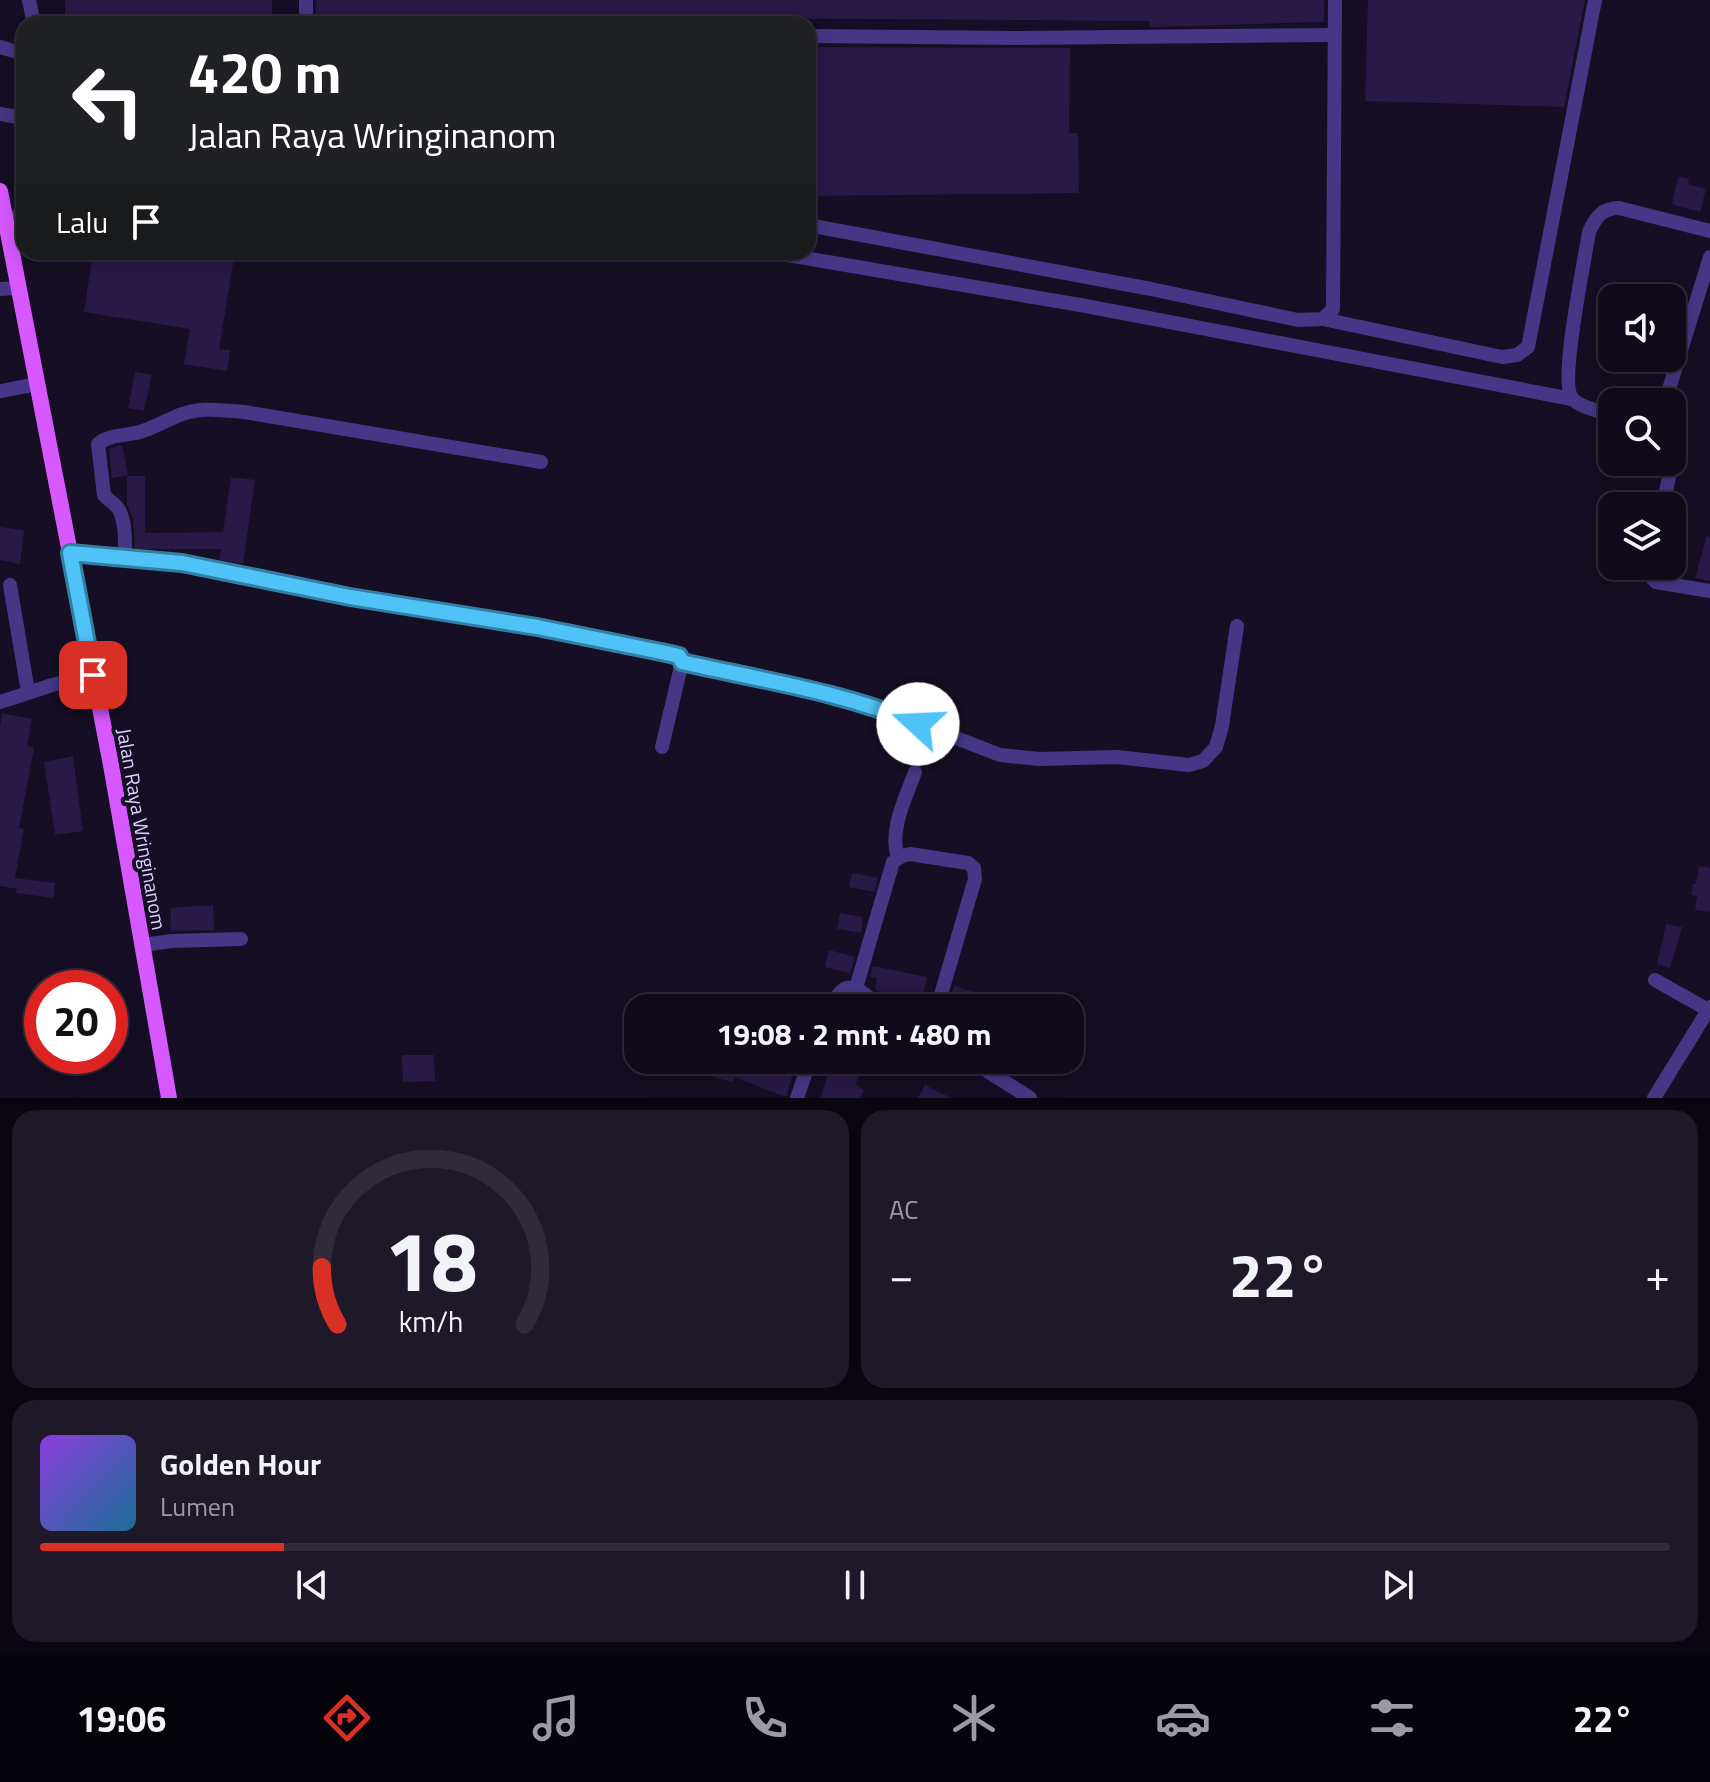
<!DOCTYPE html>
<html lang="id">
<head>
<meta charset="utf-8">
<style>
  body { margin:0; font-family:"Titillium Web",sans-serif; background:#1e1828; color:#f1f3f6; height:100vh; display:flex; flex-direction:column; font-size:30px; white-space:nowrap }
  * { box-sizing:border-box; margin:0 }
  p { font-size:26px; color:#9c9aa3 }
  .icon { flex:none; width:44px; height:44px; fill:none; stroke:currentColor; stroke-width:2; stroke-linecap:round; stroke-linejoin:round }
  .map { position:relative; height:1098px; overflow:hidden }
  .details { display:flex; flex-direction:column; gap:12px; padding:12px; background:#09060f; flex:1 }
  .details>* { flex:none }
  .hud { position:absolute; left:16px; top:16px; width:800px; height:244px; border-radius:24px; box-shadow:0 4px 20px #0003,0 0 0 2px #302b3a; background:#202124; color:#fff; overflow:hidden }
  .fabs { position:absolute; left:1598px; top:284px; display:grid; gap:16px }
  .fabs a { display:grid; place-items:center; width:88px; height:88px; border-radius:16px; background:#100a1b; box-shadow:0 4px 20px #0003,0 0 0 2px #302b3a; font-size:40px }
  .speed { position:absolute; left:24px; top:970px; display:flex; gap:16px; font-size:40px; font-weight:700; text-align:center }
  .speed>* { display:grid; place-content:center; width:104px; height:104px; border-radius:50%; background:#100a1b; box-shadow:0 4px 20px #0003,0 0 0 2px #302b3a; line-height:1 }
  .speed .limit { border:12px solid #d22; background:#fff; color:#111 }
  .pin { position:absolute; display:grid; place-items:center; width:68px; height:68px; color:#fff; margin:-34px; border-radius:16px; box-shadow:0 4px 12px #0006 }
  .me { position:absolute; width:88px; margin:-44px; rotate:290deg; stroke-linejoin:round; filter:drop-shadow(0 0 6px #0008) }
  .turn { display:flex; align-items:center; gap:28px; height:168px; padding:0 40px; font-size:36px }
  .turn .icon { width:104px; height:104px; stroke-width:2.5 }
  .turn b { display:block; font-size:56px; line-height:68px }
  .then { display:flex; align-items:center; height:76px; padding:0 40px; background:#0003; gap:16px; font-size:30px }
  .big { font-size:60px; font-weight:700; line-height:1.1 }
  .details .widget { flex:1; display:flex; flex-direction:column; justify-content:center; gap:12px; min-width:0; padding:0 28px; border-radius:24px; background:#1e1828 }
  .details .dial { align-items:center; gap:0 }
  .dial svg { height:208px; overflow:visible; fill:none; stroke:#302b3a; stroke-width:7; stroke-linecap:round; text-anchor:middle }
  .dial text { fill:#f1f3f6; stroke:none }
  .song { display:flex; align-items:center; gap:24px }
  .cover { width:96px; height:96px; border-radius:12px; background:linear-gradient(135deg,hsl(270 70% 55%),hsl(200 70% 35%)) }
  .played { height:8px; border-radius:4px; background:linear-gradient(90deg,#d93025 15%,#302b3a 15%) }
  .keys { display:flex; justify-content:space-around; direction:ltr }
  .heat { display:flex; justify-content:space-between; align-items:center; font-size:44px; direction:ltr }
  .details .tiles { flex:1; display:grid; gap:12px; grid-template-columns:1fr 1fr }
  .widget:last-child { grid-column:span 2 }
  .trip { position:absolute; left:624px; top:994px; width:460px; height:80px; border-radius:24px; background:#100a1b; box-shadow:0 4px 20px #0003,0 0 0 2px #302b3a; font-weight:700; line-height:80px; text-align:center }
  .tab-bar { display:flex; height:128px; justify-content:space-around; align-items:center; background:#06040b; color:#9c9aa3 }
  .tab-bar .icon { width:56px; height:56px }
  .tab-bar .current { color:#d93025 }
  .tab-bar b { font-size:36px; color:#f1f3f6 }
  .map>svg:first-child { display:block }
</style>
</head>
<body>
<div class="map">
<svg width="1710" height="1098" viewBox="0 0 1710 1098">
  <rect width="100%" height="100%" fill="#150e24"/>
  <!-- building -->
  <g fill="#281946">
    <rect x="65" y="0" width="207" height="24"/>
    <path d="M316,0H1324V22L1150,27V21L316,15Z"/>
    <path d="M1368,0H1585L1564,107L1365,101Z"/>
    <path d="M808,47L1070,48L1069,133H1078L1079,193L808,196Z"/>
    <path d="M1678,177L1689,179L1688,184L1706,189L1700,212L1672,204Z"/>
    <path d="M93,252H235L219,349L230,350L227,371L184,364L190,329L84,312Z"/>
    <path d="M135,372L152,375L144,411L128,408Z"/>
    <path d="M122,445L128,475L112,478L109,449Z"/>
    <path d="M127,476H145V533L223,532L231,477L255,480L243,564L219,560L221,549H135L133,519L127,504Z"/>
    <path d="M0,527L24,530L20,564L0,560Z"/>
    <path d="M1707,536L1710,537V581L1695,578Z"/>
    <path d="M2,713L32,719L27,746L34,748L19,828L24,829L15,878L55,883L53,898L16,893L17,889L0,886V726Z"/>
    <path d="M73,756L83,831L55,835L44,762Z"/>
    <path d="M1699,866L1710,868V912L1695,910L1697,896L1691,895L1693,884H1696Z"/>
    <path d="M852,873L878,878L874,892L849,887Z"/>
    <path d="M213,905L214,930L170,931L171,908Z"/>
    <path d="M840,913L863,917L861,933L837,929Z"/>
    <path d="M1666,924L1682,927L1670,968L1657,964Z"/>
    <path d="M829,950L855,957L850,973L825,967Z"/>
    <path d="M873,966L927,977L920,1008H901L903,1001L888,998L875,989L877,978L870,977Z"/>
    <path d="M954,985L981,995L976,1008H947Z"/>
    <path d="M402,1055H434L435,1081L403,1082Z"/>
    <path d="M712,1060H724L746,1068L750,1060L764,1063L765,1060H789L796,1063L786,1097L734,1077L733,1082L707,1075Z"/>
    <path d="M833,1060L861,1071L855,1085L864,1090L860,1098H820Z"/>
    <path d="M925,1085L951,1098H918Z"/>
  </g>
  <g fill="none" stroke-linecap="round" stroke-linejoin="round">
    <!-- minor -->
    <g stroke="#453785" stroke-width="14">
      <path d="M29,0L34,24"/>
      <path d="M306,0V24"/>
      <path d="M808,36L1017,38L1334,35"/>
      <path d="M0,47L24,54"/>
      <path d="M0,114L24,118"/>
      <path d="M5,219L24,216"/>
      <path d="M808,225L1151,289L1298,320L1323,319L1333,309L1335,0"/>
      <path d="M770,252L1086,306L1572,399"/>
      <path d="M0,289L17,288"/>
      <path d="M1323,319L1502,357L1517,355L1528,347L1595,0"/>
      <path d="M0,391L38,384"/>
      <path d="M1665,402L1710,257"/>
      <path d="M1612,415C1600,411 1580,408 1572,398C1559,381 1585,259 1589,232C1596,217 1602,208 1619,208L1710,231"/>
      <path d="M1663,506L1672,462"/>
      <path d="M70,553L182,563L679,656L682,662L662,747"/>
      <path d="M125,559C125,544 126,522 119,510C115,503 109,501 104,495L98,444C110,434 125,436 140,432C153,428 163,422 175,417C197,406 221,410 244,412L541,462"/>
      <path d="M1651,566L1650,576L1656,582L1710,591"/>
      <path d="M10,585L28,692"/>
      <path d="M682,662L827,695L897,715L1000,755L1039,759L1117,757L1189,765L1203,761L1216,747L1222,726L1237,626"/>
      <path d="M0,702L52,685L93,675"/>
      <path d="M898,858C889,829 905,800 915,772"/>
      <path d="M142,945L172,941L241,939"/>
      <path d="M1655,980L1708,1010"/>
      <path d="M856,988L893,862L902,856L910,854L968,863L974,868L975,879L937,1008"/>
      <path d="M831,1008C847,970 860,994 885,1008"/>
      <path d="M970,1060L1030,1098"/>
      <path d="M797,1098L810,1060"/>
      <path d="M1654,1098L1710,1007"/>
    </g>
    <!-- major -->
    <path stroke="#d758ff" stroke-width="16" d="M0,191L111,765L169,1098"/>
  </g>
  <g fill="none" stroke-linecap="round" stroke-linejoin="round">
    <defs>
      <path id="route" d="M93,675L70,553L182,563L350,597L537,627L666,653L679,656L682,662C760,680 844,692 918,724"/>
    </defs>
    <!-- route casing -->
    <use href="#route" stroke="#337fa1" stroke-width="20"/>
    <!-- route -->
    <use href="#route" stroke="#4fc3f7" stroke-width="14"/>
  </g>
  <g text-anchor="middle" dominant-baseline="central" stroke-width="8" stroke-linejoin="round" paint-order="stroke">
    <!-- street labels -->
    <g font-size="20" fill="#dcd1ff" stroke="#150e24">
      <text transform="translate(142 829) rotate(80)">Jalan Raya Wringinanom</text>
    </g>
  </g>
</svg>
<div class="fabs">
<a><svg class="icon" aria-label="sound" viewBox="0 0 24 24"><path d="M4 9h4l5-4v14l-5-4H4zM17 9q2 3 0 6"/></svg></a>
<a><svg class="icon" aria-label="search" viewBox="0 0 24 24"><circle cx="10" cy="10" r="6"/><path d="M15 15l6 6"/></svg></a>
<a><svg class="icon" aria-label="layers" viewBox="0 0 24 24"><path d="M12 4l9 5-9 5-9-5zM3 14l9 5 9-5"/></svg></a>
</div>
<div class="speed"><div class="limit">20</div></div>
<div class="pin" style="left:93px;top:675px;background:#d93025"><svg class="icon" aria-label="arrive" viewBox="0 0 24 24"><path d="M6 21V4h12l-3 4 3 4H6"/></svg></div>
<svg class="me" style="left:918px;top:724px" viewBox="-20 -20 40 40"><circle r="19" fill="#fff"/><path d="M0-13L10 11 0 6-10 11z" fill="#4fc3f7"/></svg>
<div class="trip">19:08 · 2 mnt · 480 m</div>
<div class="hud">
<div class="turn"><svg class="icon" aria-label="left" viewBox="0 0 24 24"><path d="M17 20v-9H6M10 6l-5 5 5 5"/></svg><div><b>420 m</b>Jalan Raya Wringinanom</div></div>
<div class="then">Lalu<svg class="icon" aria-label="arrive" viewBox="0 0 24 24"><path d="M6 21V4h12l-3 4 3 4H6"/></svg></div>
</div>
</div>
<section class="details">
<div class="tiles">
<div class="widget dial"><svg viewBox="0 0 100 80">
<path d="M14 69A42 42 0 1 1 86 69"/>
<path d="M14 69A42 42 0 0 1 8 47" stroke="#d93025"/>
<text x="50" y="56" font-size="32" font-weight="700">18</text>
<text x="50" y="72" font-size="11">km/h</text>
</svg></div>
<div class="widget"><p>AC</p>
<div class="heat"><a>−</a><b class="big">22°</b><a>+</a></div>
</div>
<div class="widget">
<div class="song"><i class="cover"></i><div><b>Golden Hour</b><p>Lumen</p></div></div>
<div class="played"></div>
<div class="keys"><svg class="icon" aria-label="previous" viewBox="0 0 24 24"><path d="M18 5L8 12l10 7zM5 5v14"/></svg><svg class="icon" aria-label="pause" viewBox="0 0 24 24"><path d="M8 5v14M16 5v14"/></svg><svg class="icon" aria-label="next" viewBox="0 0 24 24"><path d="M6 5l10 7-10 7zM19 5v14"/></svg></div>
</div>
</div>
</section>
<nav class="tab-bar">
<b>19:06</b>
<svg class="icon current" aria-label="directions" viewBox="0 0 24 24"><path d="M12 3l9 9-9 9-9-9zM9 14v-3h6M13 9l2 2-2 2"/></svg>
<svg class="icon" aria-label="music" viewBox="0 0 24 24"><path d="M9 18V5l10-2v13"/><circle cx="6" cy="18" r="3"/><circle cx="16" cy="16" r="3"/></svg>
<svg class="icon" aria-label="phone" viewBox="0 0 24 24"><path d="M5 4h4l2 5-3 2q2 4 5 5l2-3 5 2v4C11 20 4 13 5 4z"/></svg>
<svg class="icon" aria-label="climate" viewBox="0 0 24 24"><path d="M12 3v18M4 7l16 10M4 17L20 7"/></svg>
<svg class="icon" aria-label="car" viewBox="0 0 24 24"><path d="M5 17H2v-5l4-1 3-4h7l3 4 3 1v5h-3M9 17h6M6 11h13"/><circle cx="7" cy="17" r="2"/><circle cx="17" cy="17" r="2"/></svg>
<svg class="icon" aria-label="filters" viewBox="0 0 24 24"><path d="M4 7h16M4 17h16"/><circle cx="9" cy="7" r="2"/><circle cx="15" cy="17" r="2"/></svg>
<b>22°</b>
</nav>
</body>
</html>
